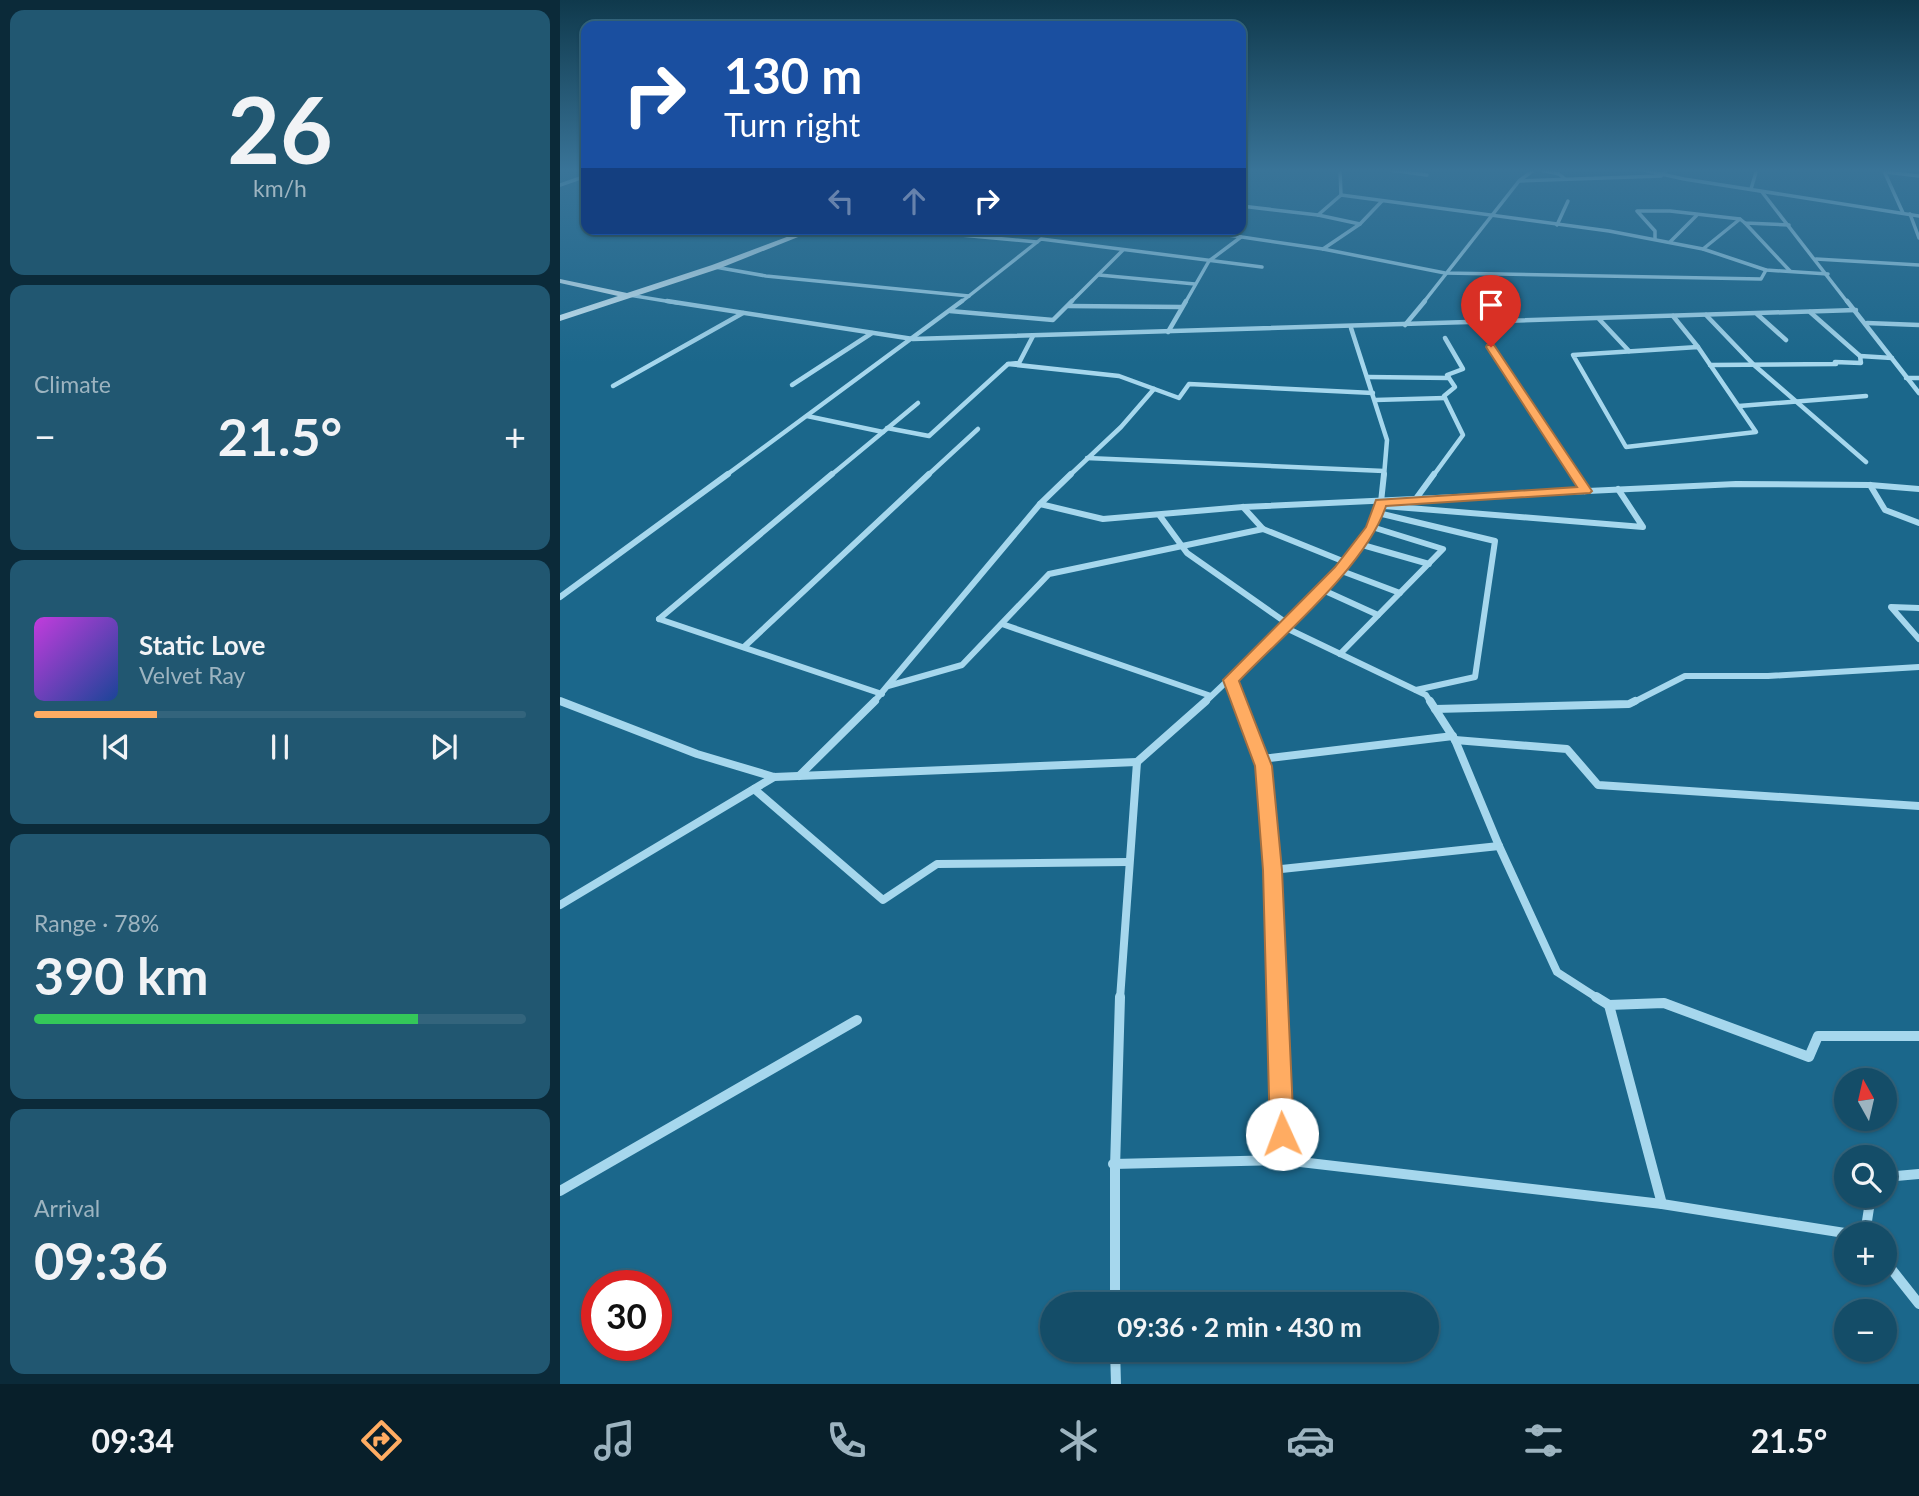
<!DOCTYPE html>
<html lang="en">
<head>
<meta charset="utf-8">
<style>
  body { margin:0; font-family:Lato,sans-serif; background:#215771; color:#f1f3f6; height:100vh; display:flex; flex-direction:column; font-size:26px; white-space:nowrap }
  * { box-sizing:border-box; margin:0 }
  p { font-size:23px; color:#9db4c0 }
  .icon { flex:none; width:38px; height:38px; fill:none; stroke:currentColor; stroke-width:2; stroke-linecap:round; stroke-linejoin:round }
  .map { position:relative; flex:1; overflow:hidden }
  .drawer { display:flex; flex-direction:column; gap:10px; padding:10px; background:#0b2a39; width:560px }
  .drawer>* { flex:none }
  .guide { position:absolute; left:21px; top:21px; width:665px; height:214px; border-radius:14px; box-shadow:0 2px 5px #0004,0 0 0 2px #33647c; background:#1a4fa0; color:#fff; overflow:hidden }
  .needle { width:46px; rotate:352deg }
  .fabs { position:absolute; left:1274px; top:1068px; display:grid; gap:14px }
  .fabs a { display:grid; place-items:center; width:63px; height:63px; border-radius:50%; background:#144d68; box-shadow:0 2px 5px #0004,0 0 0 2px #33647c; font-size:35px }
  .speed { position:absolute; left:21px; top:1270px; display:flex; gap:14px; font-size:35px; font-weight:700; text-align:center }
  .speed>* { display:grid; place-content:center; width:91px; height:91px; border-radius:50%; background:#144d68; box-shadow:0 2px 5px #0004,0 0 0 2px #33647c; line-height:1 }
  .speed .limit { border:10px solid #d22; background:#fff; color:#111 }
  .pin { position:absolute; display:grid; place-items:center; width:60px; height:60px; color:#fff; margin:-72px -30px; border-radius:50% 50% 50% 0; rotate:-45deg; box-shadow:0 0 7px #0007 }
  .pin .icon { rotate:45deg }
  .me { position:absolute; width:77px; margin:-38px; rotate:358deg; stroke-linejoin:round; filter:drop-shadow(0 0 5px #0008) }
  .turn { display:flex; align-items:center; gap:24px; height:147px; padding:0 28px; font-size:32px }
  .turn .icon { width:91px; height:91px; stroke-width:2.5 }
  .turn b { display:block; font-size:49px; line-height:60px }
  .lanes { display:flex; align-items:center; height:66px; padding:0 28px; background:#0003; justify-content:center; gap:35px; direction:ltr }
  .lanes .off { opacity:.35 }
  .big { font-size:52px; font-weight:700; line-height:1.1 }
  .drawer .tile { flex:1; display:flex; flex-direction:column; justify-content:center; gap:10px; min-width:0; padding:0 24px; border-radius:14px; background:#215771 }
  .drawer .dial { align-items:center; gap:0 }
  .dial b { font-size:91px; line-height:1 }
  .song { display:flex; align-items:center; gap:21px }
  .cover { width:84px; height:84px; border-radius:10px; background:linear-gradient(135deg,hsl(290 70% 55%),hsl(220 70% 35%)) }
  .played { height:7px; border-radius:4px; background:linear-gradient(90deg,#ffac62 25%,#33647c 25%) }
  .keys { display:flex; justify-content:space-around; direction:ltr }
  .heat { display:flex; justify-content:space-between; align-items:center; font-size:38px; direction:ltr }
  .charge { height:10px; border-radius:5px; background:linear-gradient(90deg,#34c759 78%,#33647c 0) }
  .trip { position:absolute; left:480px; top:1292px; width:399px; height:70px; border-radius:35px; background:#144d68; box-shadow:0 2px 5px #0004,0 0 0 2px #33647c; font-weight:700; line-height:70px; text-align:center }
  .tabs { display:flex; height:112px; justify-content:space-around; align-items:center; background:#081f2a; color:#9db4c0 }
  .tabs .icon { width:49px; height:49px }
  .tabs .active { color:#ffac62 }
  .tabs b { font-size:32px; color:#f1f3f6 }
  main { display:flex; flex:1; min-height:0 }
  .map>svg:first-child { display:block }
</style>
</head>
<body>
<main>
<section class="drawer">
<div class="tile dial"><b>26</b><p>km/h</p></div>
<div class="tile"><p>Climate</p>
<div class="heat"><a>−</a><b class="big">21.5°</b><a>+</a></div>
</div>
<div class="tile">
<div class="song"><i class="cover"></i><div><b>Static Love</b><p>Velvet Ray</p></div></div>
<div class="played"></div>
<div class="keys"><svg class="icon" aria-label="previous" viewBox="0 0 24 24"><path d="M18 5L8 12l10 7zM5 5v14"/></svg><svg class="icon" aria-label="pause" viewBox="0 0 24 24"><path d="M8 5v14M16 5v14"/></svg><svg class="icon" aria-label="next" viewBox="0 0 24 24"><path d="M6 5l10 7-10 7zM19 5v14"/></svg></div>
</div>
<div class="tile"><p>Range · 78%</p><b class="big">390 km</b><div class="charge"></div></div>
<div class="tile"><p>Arrival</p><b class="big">09:36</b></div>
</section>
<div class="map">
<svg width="1359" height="1384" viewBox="0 0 1359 1384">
  <rect width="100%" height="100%" fill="#1b678b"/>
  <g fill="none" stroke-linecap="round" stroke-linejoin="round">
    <!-- street-far4 -->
    <g stroke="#a6d7ed" stroke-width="3.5">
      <path d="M780,169L781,195"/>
      <path d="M823,169L867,175"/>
      <path d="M977,169L999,174L1005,179"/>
      <path d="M1079,169L1124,179L1359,216"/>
      <path d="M1306,169L1328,170"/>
      <path d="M1324,171L1343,213"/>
      <path d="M1326,172L1359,176"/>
      <path d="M960,181L1101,176L1107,169"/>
      <path d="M0,185L26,176"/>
      <path d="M1191,189L1197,169"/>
      <path d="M1202,192L1288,303"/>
      <path d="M681,206L758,215L800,224"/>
      <path d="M1350,214L1359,238"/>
      <path d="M758,215L781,195L1049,231L1143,249L1206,270L1268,274"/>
      <path d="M1185,223L1230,271"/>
      <path d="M997,225L1008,201"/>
      <path d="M335,229L477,242"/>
      <path d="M628,229L763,249L885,273L1201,279L1206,270"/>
      <path d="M1095,239V231L1077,211H1110L1180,219L1185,223L1229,225"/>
      <path d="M1110,242L1137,215"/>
      <path d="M763,249L800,224L822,201"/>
      <path d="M1143,249L1180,219"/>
      <path d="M1256,259L1359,265"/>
      <path d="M155,267L206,276L409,296"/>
      <path d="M539,275L635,284"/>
      <path d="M69,295L118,303"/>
      <path d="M400,303L481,239L702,267"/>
      <path d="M510,303L563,250"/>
      <path d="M625,303L649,261L681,237"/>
      <path d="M863,303L959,181L975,169"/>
    </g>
    <!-- street-far3 -->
    <g stroke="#a6d7ed" stroke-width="4.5">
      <path d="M107,301L353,339L1296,310"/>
      <path d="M1287,301L1359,393"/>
      <path d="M508,306L621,307"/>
      <path d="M390,311L493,320L512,301"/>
      <path d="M1250,312L1300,356"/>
      <path d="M1197,314L1226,340"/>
      <path d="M1146,315L1194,365L1306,462"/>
      <path d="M1113,316L1138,347"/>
      <path d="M1039,319L1069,351"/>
      <path d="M1307,323L1359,325"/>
      <path d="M845,325L865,301"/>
      <path d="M791,328L827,440L824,476"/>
      <path d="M608,332L626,301"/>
      <path d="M931,347L1015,476"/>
      <path d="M1138,347L1196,432L1066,447L1013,355Z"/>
      <path d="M448,364L559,376L619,398L629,384L813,393"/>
      <path d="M1150,365L1276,364L1275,362L1301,363L1300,356L1332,358"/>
      <path d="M808,377L889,378"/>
      <path d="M1346,378H1359"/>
      <path d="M232,385L312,333"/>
      <path d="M53,386L183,313"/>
      <path d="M815,400L885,398"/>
      <path d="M1179,406L1306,396"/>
      <path d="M247,416L323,432"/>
      <path d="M327,428L369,436L448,364L459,363L473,336"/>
      <path d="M527,458L824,471"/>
      <path d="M165,476L402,301"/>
      <path d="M270,476L358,403"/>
      <path d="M367,476L418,429"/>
      <path d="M509,476L561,427L594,389"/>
      <path d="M873,476L903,435L884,396L895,387L887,375L903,369L885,338"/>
    </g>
    <!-- street-far2 -->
    <g stroke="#a6d7ed" stroke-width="6">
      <path d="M1014,474L1025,491"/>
      <path d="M1310,485L1325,510L1359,523"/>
      <path d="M855,500L874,474"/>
      <path d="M480,504L543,519L683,507L1176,484L1310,485L1359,489"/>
      <path d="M824,506L1083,527L1058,489"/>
      <path d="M683,507L703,529L785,562"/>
      <path d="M818,513L935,541L915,677L856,690"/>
      <path d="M600,516L627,553L728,624"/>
      <path d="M799,544L869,564"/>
      <path d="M779,570L840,593"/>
      <path d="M763,590L818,615"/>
      <path d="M0,597L168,474"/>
      <path d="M1359,608L1331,607L1359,639"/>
      <path d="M99,619L272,474"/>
      <path d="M99,619L322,694"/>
      <path d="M442,624L651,696"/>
      <path d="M724,627L866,695L871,703"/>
      <path d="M184,647L369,474"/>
      <path d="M780,654L883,549L812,527"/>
      <path d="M670,680L679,703"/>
      <path d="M328,686L402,665L489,574L703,529"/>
      <path d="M0,701L4,703"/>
      <path d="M313,703L480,504L511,474"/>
      <path d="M644,703L763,590L812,527L821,502L824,474"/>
      <path d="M1072,703L1125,676H1208L1359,667"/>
    </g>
    <!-- street-far1 -->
    <g stroke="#a6d7ed" stroke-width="8">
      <path d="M0,701L137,754L214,777L577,762"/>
      <path d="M678,701L703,766L712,870L717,999"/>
      <path d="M870,701L895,740L939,846L997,972L1039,999"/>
      <path d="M875,709L1069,704L1075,701"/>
      <path d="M895,740L1007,749L1038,785L1359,806"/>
      <path d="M701,759L893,736"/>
      <path d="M239,776L315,701"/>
      <path d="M194,789L323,900L377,864L568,862"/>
      <path d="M712,870L939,846"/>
      <path d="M0,905L214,777"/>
      <path d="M560,999L577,762L646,701"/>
    </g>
    <!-- street -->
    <g stroke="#a6d7ed" stroke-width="10">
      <path d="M717,997L723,1160"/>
      <path d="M1036,997L1049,1005L1104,1003L1249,1057L1258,1036H1359"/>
      <path d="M1049,1005L1102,1204"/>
      <path d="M553,1164L723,1160L1102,1204L1291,1234"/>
      <path d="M1325,1177L1359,1174"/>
      <path d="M0,1191L297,1020"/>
      <path d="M1305,1234L1311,1195"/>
      <path d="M1325,1261L1359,1304"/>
      <path d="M555,1304V1168L560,997"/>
      <path d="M555,1349L556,1384"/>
    </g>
    <!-- secondary -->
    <path fill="#d2edf9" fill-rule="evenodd" d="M248,229H258L158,269L0,321V315L58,296L0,283V279L67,293L152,265Z"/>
  </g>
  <!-- sky -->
  <linearGradient id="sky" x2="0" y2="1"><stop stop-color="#0f394c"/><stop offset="0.47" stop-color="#397498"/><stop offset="1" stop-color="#397498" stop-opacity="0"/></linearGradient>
  <rect width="1359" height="363" fill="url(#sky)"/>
  <!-- route -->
  <path fill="#ffac62" stroke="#a67040" stroke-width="2" d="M927,345H934L1032,491L1030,493L826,506C806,566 724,634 679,681L712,766L722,870L734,1134L730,1142L722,1145L714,1142L710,1134L703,870L695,766L663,680L775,567L806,527L816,500L1017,487L926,347Z"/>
</svg>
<div class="fabs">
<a><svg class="needle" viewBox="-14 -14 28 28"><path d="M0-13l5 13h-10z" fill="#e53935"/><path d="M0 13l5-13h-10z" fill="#9db4c0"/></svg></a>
<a><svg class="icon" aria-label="search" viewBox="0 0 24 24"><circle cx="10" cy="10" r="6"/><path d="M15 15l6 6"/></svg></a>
<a>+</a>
<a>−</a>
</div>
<div class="speed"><div class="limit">30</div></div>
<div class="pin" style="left:931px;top:347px;background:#d93025"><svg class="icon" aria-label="arrive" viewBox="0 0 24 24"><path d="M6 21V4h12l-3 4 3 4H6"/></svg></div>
<svg class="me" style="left:722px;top:1134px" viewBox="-20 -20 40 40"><circle r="19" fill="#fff"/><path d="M0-13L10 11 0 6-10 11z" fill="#ffac62"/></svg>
<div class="trip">09:36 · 2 min · 430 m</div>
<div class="guide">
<div class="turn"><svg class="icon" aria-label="right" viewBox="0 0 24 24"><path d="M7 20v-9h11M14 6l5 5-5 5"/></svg><div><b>130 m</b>Turn right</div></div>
<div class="lanes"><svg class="icon off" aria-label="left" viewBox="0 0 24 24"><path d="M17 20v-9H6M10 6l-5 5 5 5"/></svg><svg class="icon off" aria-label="ahead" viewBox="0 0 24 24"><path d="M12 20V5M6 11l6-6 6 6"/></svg><svg class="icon" aria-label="right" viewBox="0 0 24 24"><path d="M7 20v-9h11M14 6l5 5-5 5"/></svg></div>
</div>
</div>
</main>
<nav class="tabs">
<b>09:34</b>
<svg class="icon active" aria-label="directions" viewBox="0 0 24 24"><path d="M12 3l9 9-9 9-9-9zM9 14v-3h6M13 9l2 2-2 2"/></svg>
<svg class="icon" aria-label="music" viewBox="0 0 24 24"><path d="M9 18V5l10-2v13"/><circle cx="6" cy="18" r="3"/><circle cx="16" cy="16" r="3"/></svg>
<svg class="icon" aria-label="phone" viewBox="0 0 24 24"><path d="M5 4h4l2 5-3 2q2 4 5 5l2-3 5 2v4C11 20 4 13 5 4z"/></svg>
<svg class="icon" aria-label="climate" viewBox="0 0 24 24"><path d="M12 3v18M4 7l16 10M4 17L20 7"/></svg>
<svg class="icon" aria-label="car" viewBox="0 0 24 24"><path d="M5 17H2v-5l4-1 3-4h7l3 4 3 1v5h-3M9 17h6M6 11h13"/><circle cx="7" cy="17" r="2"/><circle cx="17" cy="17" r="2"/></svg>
<svg class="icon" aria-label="filters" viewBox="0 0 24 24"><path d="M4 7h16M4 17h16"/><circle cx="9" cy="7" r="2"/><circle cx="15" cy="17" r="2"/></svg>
<b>21.5°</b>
</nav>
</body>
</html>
